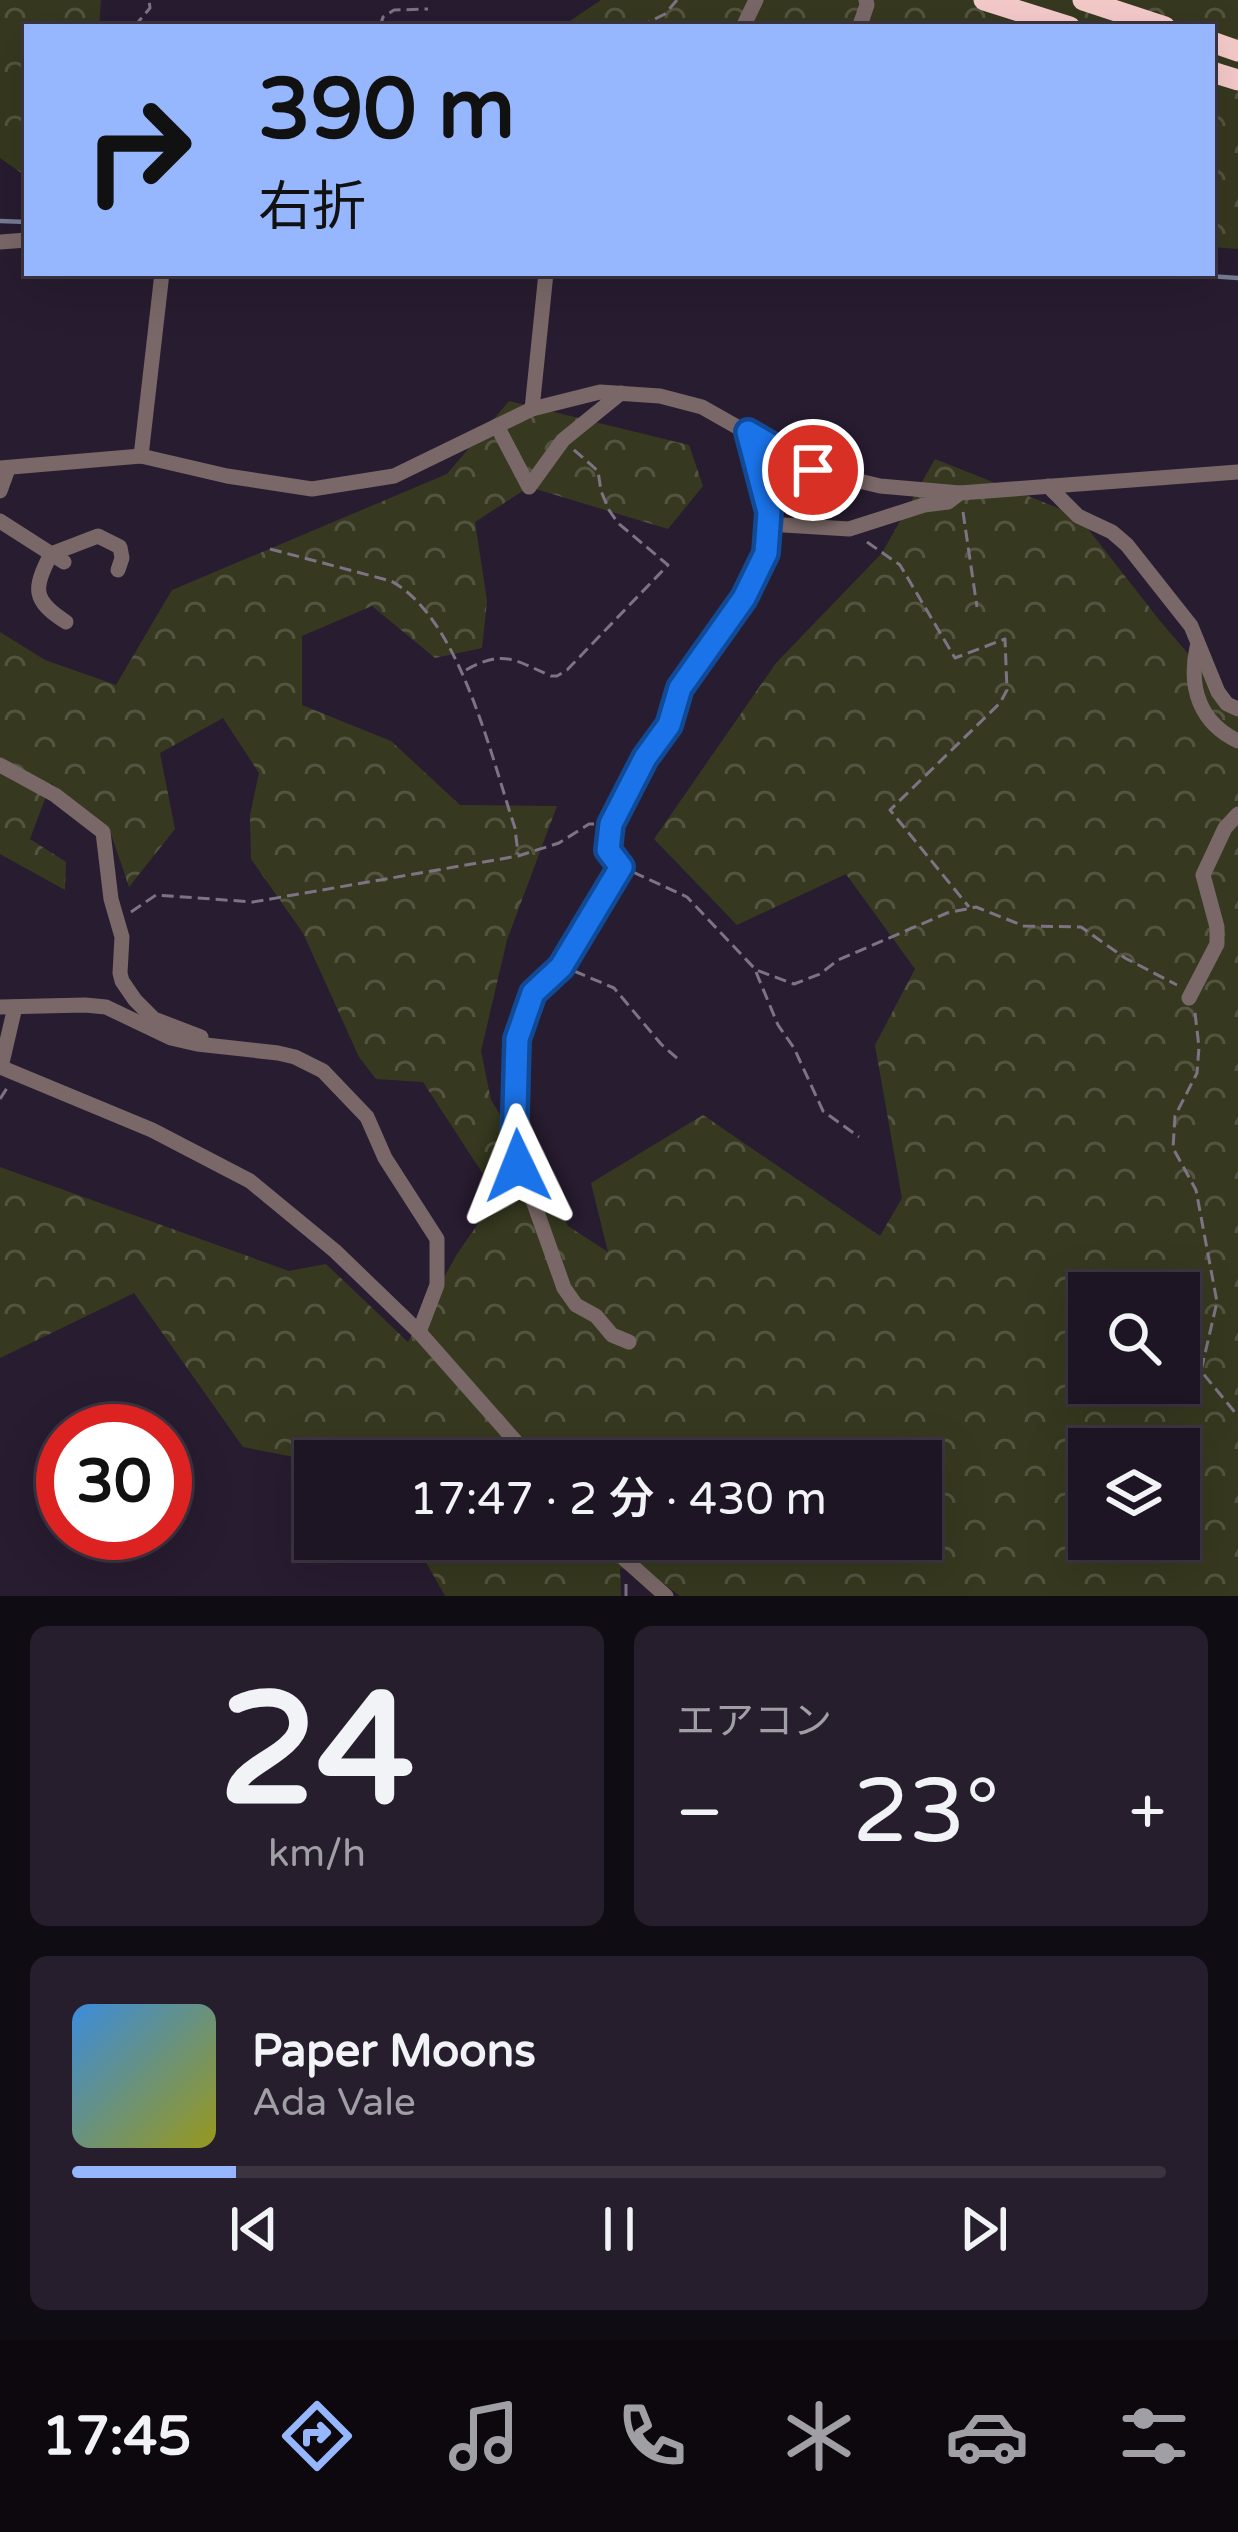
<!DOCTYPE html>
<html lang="ja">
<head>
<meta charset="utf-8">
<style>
  body { margin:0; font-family:"Varela Round","Noto Sans JP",sans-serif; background:#261e2c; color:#f1f3f6; height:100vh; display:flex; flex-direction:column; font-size:45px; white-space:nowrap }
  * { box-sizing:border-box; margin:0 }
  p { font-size:39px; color:#a19fa6 }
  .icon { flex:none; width:66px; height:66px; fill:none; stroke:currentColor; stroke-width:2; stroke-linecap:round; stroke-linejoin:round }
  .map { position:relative; height:1596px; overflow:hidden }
  .side { display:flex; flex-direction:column; gap:30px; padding:30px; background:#100c14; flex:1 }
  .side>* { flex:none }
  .hud { position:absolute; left:24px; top:24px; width:1191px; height:252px; border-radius:0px; box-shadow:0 12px 48px #0002,0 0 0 3px #3c3441; background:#96b6fd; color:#111; overflow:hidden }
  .controls { position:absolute; left:1068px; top:1272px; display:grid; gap:24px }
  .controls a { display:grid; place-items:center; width:132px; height:132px; border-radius:0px; background:#1e1524; box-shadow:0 12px 48px #0002,0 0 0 3px #3c3441; font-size:60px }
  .speed { position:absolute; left:36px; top:1404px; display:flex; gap:24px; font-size:60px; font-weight:700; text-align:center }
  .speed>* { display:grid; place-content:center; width:156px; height:156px; border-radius:50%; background:#1e1524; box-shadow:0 12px 48px #0002,0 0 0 3px #3c3441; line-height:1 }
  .speed .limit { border:18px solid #d22; background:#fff; color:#111 }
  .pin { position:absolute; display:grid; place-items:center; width:102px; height:102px; color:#fff; margin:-51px; border:6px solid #fff; border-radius:50%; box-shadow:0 3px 12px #0007 }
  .me { position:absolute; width:132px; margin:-66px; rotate:358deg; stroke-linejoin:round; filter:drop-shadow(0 0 9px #0008) }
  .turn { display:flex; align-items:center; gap:42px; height:252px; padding:0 36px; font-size:54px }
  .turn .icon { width:156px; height:156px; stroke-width:2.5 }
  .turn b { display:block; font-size:84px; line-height:102px }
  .big { font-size:90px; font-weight:600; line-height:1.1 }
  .side .card { flex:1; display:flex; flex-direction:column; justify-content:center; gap:18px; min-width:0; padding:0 42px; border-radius:18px; background:#261e2c }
  .side .dial { align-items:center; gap:0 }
  .dial b { font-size:156px; line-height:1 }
  .song { display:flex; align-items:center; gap:36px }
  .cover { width:144px; height:144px; border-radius:18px; background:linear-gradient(135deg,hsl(210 70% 55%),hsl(60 70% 35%)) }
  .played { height:12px; border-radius:6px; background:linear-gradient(90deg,#96b6fd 15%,#3c3441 15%) }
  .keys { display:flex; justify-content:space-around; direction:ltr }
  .heat { display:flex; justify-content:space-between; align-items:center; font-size:66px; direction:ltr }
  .side .tiles { flex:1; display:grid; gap:30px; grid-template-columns:1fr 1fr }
  .card:last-child { grid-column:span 2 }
  .trip { position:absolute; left:294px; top:1440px; width:648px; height:120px; border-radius:0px; background:#1e1524; box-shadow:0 12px 48px #0002,0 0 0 3px #3c3441; font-weight:600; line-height:120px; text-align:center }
  .tab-bar { display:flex; height:192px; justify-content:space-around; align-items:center; background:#0c080e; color:#a19fa6 }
  .tab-bar .icon { width:84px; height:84px }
  .tab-bar .selected { color:#96b6fd }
  .tab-bar b { font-size:54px; color:#f1f3f6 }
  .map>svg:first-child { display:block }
</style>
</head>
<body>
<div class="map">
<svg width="1238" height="1596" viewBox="0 0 1238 1596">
  <defs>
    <pattern id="forest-crowns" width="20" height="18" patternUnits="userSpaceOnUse" patternTransform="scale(3)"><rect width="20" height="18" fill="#36391f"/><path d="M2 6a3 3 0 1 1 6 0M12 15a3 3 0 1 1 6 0" fill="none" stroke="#535540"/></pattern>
  </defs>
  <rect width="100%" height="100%" fill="#281c30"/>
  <!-- forest -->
  <g fill="url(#forest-crowns)" fill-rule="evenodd">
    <path d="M0,0H101L99,27H27V177L0,158Z"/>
    <path d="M601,0H1238V249L1212,247V27H561Z"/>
    <path d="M509,401L689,445L703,486L668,529L529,487L475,522L487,601L482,648L435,658L372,606L302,636V705L391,741L460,805L557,806L507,940L481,1051L491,1100L568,1226L608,1252L591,1183L703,1115L880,1236L902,1198L875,1045L915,969L846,874L737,925L654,839L776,663L882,553L935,459L1078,516L1160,621L1238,712V1596H680L654,1577L620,1568L621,1596H445L413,1539H921V1461H315L243,1447L134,1293L0,1358V1167L289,1271L326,1264L408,1342L457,1254L480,1221L483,1174L423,1082L376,1079L359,1057L303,933L251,859L250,815L259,773L223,718L160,753L175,829L129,887L110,831L51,783L30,839L66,862L65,890L0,854V632L45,660L116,685L172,590L447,474ZM1089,1293H1179V1383H1089ZM1089,1449H1179V1539H1089Z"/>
  </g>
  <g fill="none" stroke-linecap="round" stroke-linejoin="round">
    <!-- stream -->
    <g stroke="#757d94" stroke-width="4.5">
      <path d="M0,221L27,222"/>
      <path d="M1164,273L1238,278"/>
    </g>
    <!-- path -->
    <g stroke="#7d7384" stroke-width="3" stroke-dasharray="12 6" stroke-linecap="butt">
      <path d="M134,27L150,8L149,0"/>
      <path d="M380,27L383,17L394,10L428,9"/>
      <path d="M639,27L665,14L677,0"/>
      <path d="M963,512L977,607"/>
      <path d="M867,542L900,565L955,658L1005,639L1007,690L1000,703L890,810L969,907"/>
      <path d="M270,549L391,581C460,618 491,757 515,828L518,854"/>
      <path d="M466,670C504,649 514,660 551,676H557L567,670L668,565L618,523L609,510L601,491L598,471L573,449"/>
      <path d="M633,872L687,897L756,970L794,984L820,974L838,960L947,913L976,907L1024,926L1081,927L1125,958L1177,985"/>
      <path d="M131,912L156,895L253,902L518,856L559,843L589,824H597"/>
      <path d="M574,971L614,988L661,1044L679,1060"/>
      <path d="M756,972L778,1025L794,1048L823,1111L859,1137"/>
      <path d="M1195,1013L1199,1047L1197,1073L1175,1116L1173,1148L1196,1190L1217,1302L1201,1371L1238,1416"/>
      <path d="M0,1099L9,1085"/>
      <path d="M626,1596V1584"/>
    </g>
    <!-- minor -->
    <g stroke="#796867" stroke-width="15">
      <path d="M860,25L867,5L866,0"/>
      <path d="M743,27L756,0"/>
      <path d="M0,242L27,240"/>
      <path d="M532,409L546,273"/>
      <path d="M497,426L529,487L563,440L621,393"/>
      <path d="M141,456L162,273"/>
      <path d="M0,468L141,456L227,476L312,489L394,476L532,409L600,392L660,396L702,407L813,470L880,486L960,493L1238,472"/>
      <path d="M1048,486L1078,516L1112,532L1127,545L1191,626L1218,692L1227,704L1238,709"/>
      <path d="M0,491L8,469"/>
      <path d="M0,521L64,562"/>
      <path d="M768,524L849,529L924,505L948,502L960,493"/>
      <path d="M66,622C32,600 33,589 51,554L98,536L120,547L122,558L118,570"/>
      <path d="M1197,647C1188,688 1200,723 1238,741"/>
      <path d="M0,765L55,795L103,832L111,899L122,937L120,973L122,981L135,1000L154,1019L201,1037"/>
      <path d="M1189,998L1217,944V927L1203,875L1225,828L1238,814"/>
      <path d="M0,1007L85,1005L106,1007L171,1038L197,1044L278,1053L295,1057L323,1071L367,1117L385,1158L437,1239V1285L419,1332"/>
      <path d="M0,1067L152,1130L250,1181L335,1251L419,1332L533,1461"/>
      <path d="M1,1067L15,1007"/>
      <path d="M629,1342L612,1335L596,1316L576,1305L564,1288L514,1147L517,1039L533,993L561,967L621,867L609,850L611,823L645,758L669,725L680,688L744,598L766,552L769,512L748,432"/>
      <path d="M602,1539L666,1596"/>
    </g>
    <!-- highway -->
    <g stroke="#f5cbca" stroke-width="21">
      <path d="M984,0L1070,27"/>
      <path d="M1083,0L1165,27"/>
      <path d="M1212,42L1238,51"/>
      <path d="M1212,72L1238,80"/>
    </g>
  </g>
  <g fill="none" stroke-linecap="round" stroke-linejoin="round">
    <defs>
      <path id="route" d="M518,1166L514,1148L517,1039L533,993L561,967L621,867L608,850L611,824L645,758L669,725L680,688L744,598L766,553L769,512L748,432L813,470"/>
    </defs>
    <!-- route casing -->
    <use href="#route" stroke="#114b97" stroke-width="30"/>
    <!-- route -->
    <use href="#route" stroke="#1a73e8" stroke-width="21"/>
  </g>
</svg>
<div class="controls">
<a><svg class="icon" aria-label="search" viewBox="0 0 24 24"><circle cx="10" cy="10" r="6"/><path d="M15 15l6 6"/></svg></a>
<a><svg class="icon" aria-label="layers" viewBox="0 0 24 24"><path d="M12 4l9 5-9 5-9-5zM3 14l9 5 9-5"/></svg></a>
</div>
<div class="speed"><div class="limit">30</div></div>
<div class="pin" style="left:813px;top:470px;background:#d93025"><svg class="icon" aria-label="arrive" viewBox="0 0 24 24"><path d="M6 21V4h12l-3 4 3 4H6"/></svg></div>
<svg class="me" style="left:518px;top:1166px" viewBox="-20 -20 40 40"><path d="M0-17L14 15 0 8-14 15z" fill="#1a73e8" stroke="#fff" stroke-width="4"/></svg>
<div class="trip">17:47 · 2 分 · 430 m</div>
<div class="hud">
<div class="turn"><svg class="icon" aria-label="right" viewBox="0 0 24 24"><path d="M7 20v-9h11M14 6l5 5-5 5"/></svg><div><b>390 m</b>右折</div></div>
</div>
</div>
<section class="side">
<div class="tiles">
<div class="card dial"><b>24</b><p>km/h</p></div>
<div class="card"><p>エアコン</p>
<div class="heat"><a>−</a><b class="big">23°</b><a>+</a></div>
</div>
<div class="card">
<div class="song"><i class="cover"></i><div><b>Paper Moons</b><p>Ada Vale</p></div></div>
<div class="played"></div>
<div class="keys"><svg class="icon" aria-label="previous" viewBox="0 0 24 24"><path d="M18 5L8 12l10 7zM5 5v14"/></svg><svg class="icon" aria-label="pause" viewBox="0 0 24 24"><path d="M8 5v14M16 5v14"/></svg><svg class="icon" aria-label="next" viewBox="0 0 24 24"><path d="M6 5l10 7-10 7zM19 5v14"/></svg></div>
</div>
</div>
</section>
<nav class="tab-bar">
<b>17:45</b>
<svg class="icon selected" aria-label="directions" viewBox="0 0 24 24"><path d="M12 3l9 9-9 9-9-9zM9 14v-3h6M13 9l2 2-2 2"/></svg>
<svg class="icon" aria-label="music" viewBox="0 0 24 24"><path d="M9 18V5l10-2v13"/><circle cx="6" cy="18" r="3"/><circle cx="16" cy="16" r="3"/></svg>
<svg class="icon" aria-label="phone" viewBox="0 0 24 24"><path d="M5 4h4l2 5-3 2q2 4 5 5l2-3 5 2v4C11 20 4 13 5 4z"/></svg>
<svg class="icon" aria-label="climate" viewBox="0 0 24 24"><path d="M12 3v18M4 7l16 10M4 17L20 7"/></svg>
<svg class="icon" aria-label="car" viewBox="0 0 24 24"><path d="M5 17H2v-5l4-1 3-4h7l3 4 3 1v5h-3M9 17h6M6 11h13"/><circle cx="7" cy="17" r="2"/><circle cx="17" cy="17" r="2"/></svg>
<svg class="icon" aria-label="filters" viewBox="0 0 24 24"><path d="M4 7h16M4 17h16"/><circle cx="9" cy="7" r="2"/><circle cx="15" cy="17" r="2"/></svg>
</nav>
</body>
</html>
